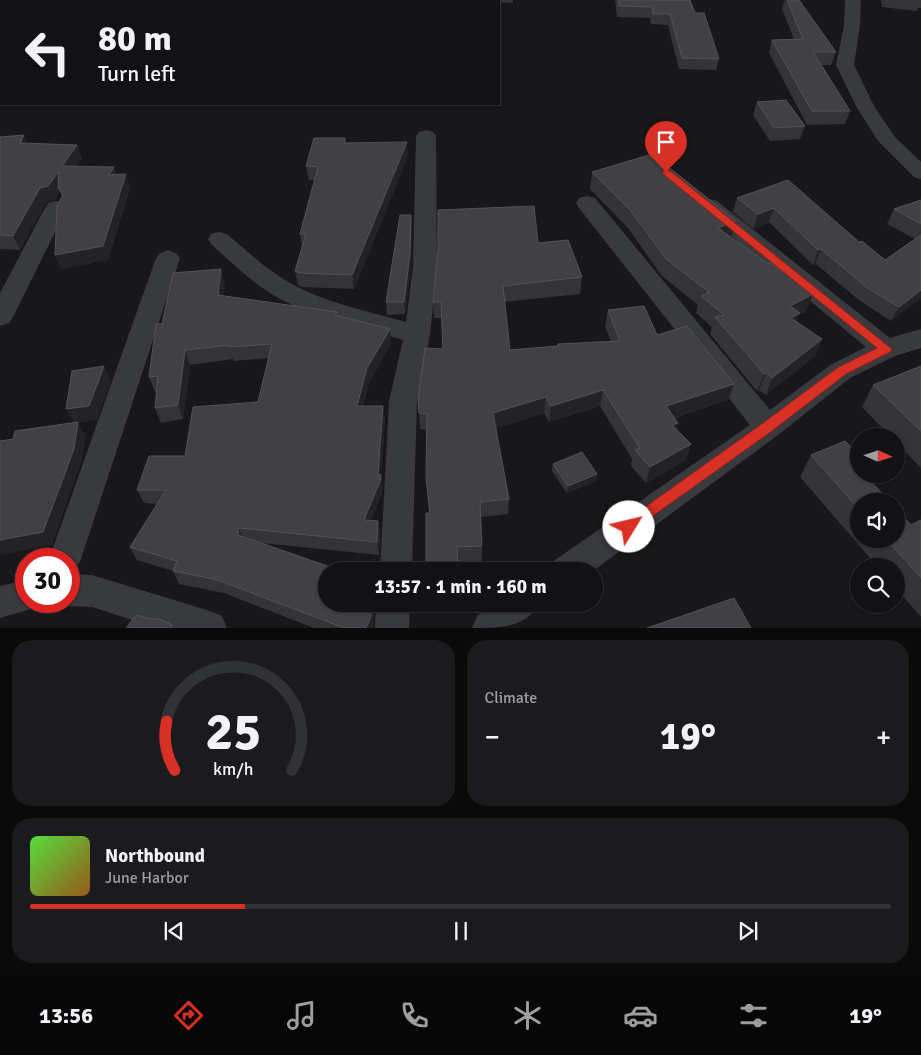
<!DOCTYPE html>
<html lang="en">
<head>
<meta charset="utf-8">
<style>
  body { margin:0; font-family:Signika,sans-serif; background:#1b1b1d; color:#f1f3f6; height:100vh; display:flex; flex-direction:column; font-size:19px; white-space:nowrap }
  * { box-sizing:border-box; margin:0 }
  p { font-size:16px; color:#9c9ea0 }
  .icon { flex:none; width:28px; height:28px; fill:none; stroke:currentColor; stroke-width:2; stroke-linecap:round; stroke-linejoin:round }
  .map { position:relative; height:628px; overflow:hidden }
  .panel { display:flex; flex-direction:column; gap:12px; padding:12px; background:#0a0a0b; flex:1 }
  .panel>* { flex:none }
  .guide { position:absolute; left:0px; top:0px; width:500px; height:105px; box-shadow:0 1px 4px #0004,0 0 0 1px #313234; background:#121214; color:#f1f3f6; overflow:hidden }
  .needle { width:32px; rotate:93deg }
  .controls { position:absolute; left:850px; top:428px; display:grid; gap:10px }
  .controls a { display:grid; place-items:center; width:55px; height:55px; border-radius:50%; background:#121214; box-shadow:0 1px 4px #0004,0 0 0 1px #313234; font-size:25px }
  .speed { position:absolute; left:15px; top:548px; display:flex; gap:10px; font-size:25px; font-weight:700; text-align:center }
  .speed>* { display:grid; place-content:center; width:65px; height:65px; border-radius:50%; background:#121214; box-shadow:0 1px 4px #0004,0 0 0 1px #313234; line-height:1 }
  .speed .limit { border:8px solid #d22; background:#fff; color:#111 }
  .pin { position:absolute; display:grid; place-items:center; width:42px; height:42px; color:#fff; margin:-51px -21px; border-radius:50% 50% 50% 0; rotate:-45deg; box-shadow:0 0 5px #0007 }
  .pin .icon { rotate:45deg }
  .me { position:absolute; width:55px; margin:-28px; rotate:54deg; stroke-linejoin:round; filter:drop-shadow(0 0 4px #0008) }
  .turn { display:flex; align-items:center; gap:18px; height:105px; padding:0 15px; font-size:22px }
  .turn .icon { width:65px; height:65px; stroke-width:2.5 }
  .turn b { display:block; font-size:35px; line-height:42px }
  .big { font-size:38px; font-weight:700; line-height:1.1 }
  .panel .tile { flex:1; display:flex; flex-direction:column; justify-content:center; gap:8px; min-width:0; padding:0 18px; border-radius:20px; background:#1b1b1d }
  .panel .dial { align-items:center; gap:0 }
  .dial svg { height:130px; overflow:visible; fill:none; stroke:#313234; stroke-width:7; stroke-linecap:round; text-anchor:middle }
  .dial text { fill:#f1f3f6; stroke:none }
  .song { display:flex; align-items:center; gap:15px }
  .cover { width:60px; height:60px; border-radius:8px; background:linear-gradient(135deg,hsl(110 70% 55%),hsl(30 70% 35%)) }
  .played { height:5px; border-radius:2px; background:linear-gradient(90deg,#d93025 25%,#313234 25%) }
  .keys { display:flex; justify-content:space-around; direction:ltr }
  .heat { display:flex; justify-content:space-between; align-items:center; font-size:28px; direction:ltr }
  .panel .tiles { flex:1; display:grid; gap:12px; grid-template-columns:1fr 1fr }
  .tile:last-child { grid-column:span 2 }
  .trip { position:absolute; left:318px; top:562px; width:285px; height:50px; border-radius:25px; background:#121214; box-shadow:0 1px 4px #0004,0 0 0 1px #313234; font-weight:700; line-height:50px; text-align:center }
  .menu { display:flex; height:80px; justify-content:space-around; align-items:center; background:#070708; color:#9c9ea0 }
  .menu .icon { width:35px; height:35px }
  .menu .current { color:#d93025 }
  .menu b { font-size:22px; color:#f1f3f6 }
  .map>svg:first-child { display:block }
</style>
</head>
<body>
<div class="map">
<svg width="921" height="628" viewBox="0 0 921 628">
  <rect width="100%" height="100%" fill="#18181a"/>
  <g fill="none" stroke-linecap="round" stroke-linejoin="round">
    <!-- street -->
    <g fill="#393a3e" fill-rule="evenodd">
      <path d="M845,0H861L860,26L854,65L875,108L895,137L921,162V179L914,177L878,141L857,108L836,65L844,26Z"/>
      <path d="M426,130L433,132L436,136L437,266L430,335L417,401L412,571H380L389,401L403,340C360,327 313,318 273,295C250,281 231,262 211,244L208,239L211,234L219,232L227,234C247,251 267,270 290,283C326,303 367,311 406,322L413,266L416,136L419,132Z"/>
      <path d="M587,196L595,198L770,410L832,364L866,347L701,211L698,206L701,201L709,199L717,201L890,338L921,329V348L895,356L850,378L778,435L593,571H551L555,560L750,425L579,208L576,203L579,198Z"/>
      <path d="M56,201L64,203L67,208L13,317L9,323L0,326V293L45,208L48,203Z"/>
      <path d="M168,250L176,253L180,258L81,559L76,569L69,572V559H49L156,258L160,253Z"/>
      <path d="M69,574L92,575L210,611L222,616L227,628H157L92,607L69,606L58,601H69Z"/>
      <path d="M26,580V601H40L38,607L0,618V586Z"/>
      <path d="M376,604H410L409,628H375Z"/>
      <path d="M494,604H539C525,628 501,628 472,628L477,616Z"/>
    </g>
  </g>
  <!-- wall -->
  <g fill="#343437">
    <path d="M484,0H513V3L499,2V1H484Z"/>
    <path d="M615,0H690L695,13L719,59L716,70L679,69L668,25L651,24L650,18L617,17Z"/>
    <path d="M785,0H799L836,52L831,65H822L850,111L845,124L807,125L769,53L772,40L794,39L782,9Z"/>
    <path d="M881,0H921V8H918L917,11L882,7Z"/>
    <path d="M757,102L805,126L800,139L770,141L753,115Z"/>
    <path d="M24,135L27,144L77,145L82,159L77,166L116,174L130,188L108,260L61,269L55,255L62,197L60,191L54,200L46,202L20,250L0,249V137Z"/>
    <path d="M345,138L346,143L408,156L354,289L302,287L298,285L295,271L302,246L300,234L315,180H309L306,166Z"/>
    <path d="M658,156L661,161L736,221L731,237L813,294L806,312L799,315L796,322L822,339L815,356L766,395L759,390L757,391L710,334L712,327L696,313L698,305L662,276L628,228L590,189L592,172Z"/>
    <path d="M788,180L859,242L885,260L915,239L887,224L894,209L921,200V298L891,321L860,301L816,264L813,265L769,222L753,229L733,212L737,198Z"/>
    <path d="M411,215L412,227L411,266L405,314L387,315L386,302Z"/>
    <path d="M538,243L582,277L580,294L504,302L510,350L557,346L558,344L611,341L605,327L608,310L657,335L728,400L675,418L678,423L676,429L691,444L686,460L646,483L631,466L632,459L600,406L549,422L544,413L496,428L509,499L508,514L481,517L482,546V562L457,563L458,571H426V513H429L426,477V430L420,429L418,399L443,349L441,318H434L433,302L438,250Z"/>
    <path d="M225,284L223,296L337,312V315L391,344L369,383L363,406H383L385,420L381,475L382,493L371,520L378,521L380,534L379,555L262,543L374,628H314L224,593L179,584L173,571L137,560L130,547L157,504L144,503L137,490L185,456L258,402L268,358L234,361L233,359L190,365L183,419L161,423L155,408L157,391L155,392L149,377L162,324Z"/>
    <path d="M921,366V468L896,442V436H890L862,407L873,385Z"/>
    <path d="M811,455L859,474H872L868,479L859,501V539H896L911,525L921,520V617L896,588V566H877L800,477Z"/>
    <path d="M553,464L597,474L596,481L567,493L552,471Z"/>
  </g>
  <!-- shaded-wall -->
  <g fill="#232325">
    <path d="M24,135L29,148L20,143Z"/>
    <path d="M407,142L408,156L354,289L352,275Z"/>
    <path d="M77,145L82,159L68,180L62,166Z"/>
    <path d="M114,167L119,181L109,175Z"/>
    <path d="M59,171L58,187L60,191L54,200L46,202L20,250L13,236L40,188Z"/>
    <path d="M126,174L130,188L108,260L61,269L55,255Z"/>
    <path d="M774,208L769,222L753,229L758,214Z"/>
    <path d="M411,215L412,227L411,266L405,314L404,302Z"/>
    <path d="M736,221L731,238L718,228Z"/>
    <path d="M821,249L816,264L813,265L818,250Z"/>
    <path d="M221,269L225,284L222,310L218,295Z"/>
    <path d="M921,290V298L891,321L899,307Z"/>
    <path d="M813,294L806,312L799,315L793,331L790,306Z"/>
    <path d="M390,329L391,344L369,383L359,420L357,406L367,368Z"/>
    <path d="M822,339L815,356L766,395L772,378Z"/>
    <path d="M185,350L190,365L183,419L178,405Z"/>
    <path d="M104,366L111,380L97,420L78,423L86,436L81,463L52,545L0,555V540L74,423L66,409Z"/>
    <path d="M766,373L759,390L757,391L764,374Z"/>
    <path d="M734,384L728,400L662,422L666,406Z"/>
    <path d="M603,390L600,406L549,422L551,406Z"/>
    <path d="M546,397L544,413L492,430L493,413Z"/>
    <path d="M383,406L385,420L381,475L382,493L366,533L364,520L378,474Z"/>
    <path d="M678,423L673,439L672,425Z"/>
    <path d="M691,444L686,460L646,483L650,467Z"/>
    <path d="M597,474L596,481L567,493L568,486Z"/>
    <path d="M868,474H872L860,493L865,475Z"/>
    <path d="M378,521L380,534L379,555L377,542Z"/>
    <path d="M239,528L244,541L238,535Z"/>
    <path d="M372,604H375L374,628H366Z"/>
  </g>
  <!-- building -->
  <g fill="#414145" stroke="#525357">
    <path d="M618,0H690L695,13H704L719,59L682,58L670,14H653L652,7L619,6Z"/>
    <path d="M787,0H799L836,52H813L850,111H812L772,40L803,39Z"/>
    <path d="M786,100L805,126L774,128L757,102Z"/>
    <path d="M24,135L20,143L77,145L62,166L114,167L109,175L126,174L103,246L55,255L57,206L63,195L58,187L59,171L48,186L40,188L13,236L0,235V137Z"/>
    <path d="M314,138H345L344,143L407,142L352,275L300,273L295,271L306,234H300L318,167L306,166Z"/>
    <path d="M659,152L657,155L661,161L736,221L718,228L767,263H771L813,294L790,306L800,313L791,318L822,339L772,378L766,373L764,374L715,317L724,315L701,296L709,292L666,259L631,211L592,172Z"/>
    <path d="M788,180L859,242L862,241L885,260L921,235V290L899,307L866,287L821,249L818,250L774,208L758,214L737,198Z"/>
    <path d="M921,200V224L894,209Z"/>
    <path d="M534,206L538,243L568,240L582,277L503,286L510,350L558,346V344L620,341L608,310L644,306L657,335L687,326L734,384L666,406L678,423L672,425L691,444L650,467L635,450L640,448L603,390L551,406L546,397L493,413L509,499L480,502L482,546L457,547L458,569L426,570V513H430L426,477L427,414L419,413L418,399L425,348L443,349L441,302H433L438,250V210Z"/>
    <path d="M400,215H411L410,253L404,302H386Z"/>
    <path d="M221,269L218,295L337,312L335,315L390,329L367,368L357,406H383L378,474L381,475V479L364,520L378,521L377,542L239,528L238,535L342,571H326V604H372L371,617L366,628H344L218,580L173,571L177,561L130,547L166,490H137L149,456H185L193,407L258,402L272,344L229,347L230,345L185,350L178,405L155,408L158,376L149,377L156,324H162L173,273Z"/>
    <path d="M104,366L89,406L66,409L72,371Z"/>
    <path d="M921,366V431L873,385Z"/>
    <path d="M78,422L74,449L43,532L0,540V441L13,439L15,431Z"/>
    <path d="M845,441L859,455V474H868L865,475L889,501H859V509L811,455Z"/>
    <path d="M582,452L597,474L568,486L553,464Z"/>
    <path d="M896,509L911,525L921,520V578L886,539H896Z"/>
    <path d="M734,598L751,628H647Z"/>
    <path d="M136,615L150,619H159L172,625L171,628H126Z"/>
  </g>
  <!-- route -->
  <path fill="#d93025" stroke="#8d1f18" d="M663,170H669L892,349L890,352L846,374L772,431L629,533L624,531L622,527L624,522L763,423L837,368L877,348L663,174Z"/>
</svg>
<div class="controls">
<a><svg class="needle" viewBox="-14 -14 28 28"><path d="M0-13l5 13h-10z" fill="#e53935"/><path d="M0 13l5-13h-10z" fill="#9c9ea0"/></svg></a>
<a><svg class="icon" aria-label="sound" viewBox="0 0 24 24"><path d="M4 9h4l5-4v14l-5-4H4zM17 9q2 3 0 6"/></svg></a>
<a><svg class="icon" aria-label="search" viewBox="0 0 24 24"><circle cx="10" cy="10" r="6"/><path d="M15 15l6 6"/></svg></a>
</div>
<div class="speed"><div class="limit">30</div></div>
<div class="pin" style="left:666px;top:172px;background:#d93025"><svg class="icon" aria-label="arrive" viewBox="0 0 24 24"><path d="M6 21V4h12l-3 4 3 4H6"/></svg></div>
<svg class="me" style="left:629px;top:527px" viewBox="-20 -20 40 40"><circle r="19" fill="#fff"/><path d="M0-13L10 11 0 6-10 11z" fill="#d93025"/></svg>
<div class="trip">13:57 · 1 min · 160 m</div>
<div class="guide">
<div class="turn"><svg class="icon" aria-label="left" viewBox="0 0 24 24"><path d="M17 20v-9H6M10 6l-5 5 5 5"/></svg><div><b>80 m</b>Turn left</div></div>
</div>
</div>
<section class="panel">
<div class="tiles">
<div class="tile dial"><svg viewBox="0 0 100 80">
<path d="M14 69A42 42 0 1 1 86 69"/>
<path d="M14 69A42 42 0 0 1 9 39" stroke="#d93025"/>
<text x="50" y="56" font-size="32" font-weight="700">25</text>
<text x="50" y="72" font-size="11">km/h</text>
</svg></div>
<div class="tile"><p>Climate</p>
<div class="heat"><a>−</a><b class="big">19°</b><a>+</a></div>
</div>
<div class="tile">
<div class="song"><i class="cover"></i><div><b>Northbound</b><p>June Harbor</p></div></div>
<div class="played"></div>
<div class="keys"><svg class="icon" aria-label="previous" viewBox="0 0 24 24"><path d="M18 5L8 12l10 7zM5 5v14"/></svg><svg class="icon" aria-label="pause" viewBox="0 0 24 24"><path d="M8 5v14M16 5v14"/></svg><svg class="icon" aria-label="next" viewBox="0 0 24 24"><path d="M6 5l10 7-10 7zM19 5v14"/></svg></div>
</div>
</div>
</section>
<nav class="menu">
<b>13:56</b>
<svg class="icon current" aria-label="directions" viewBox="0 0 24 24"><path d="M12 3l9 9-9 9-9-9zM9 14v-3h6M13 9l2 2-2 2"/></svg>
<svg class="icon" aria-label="music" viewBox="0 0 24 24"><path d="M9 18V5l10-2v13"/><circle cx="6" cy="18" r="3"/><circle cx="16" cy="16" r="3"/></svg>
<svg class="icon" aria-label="phone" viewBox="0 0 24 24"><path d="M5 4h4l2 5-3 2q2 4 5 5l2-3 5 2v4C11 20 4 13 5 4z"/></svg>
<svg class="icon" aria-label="climate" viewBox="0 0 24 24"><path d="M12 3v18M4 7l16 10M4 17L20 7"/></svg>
<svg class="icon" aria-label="car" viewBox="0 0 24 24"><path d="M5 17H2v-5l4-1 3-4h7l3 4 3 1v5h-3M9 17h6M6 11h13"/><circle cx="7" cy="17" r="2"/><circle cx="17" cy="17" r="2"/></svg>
<svg class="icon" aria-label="filters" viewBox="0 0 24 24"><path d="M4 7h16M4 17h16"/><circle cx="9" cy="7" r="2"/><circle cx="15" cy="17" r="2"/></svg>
<b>19°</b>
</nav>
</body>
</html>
